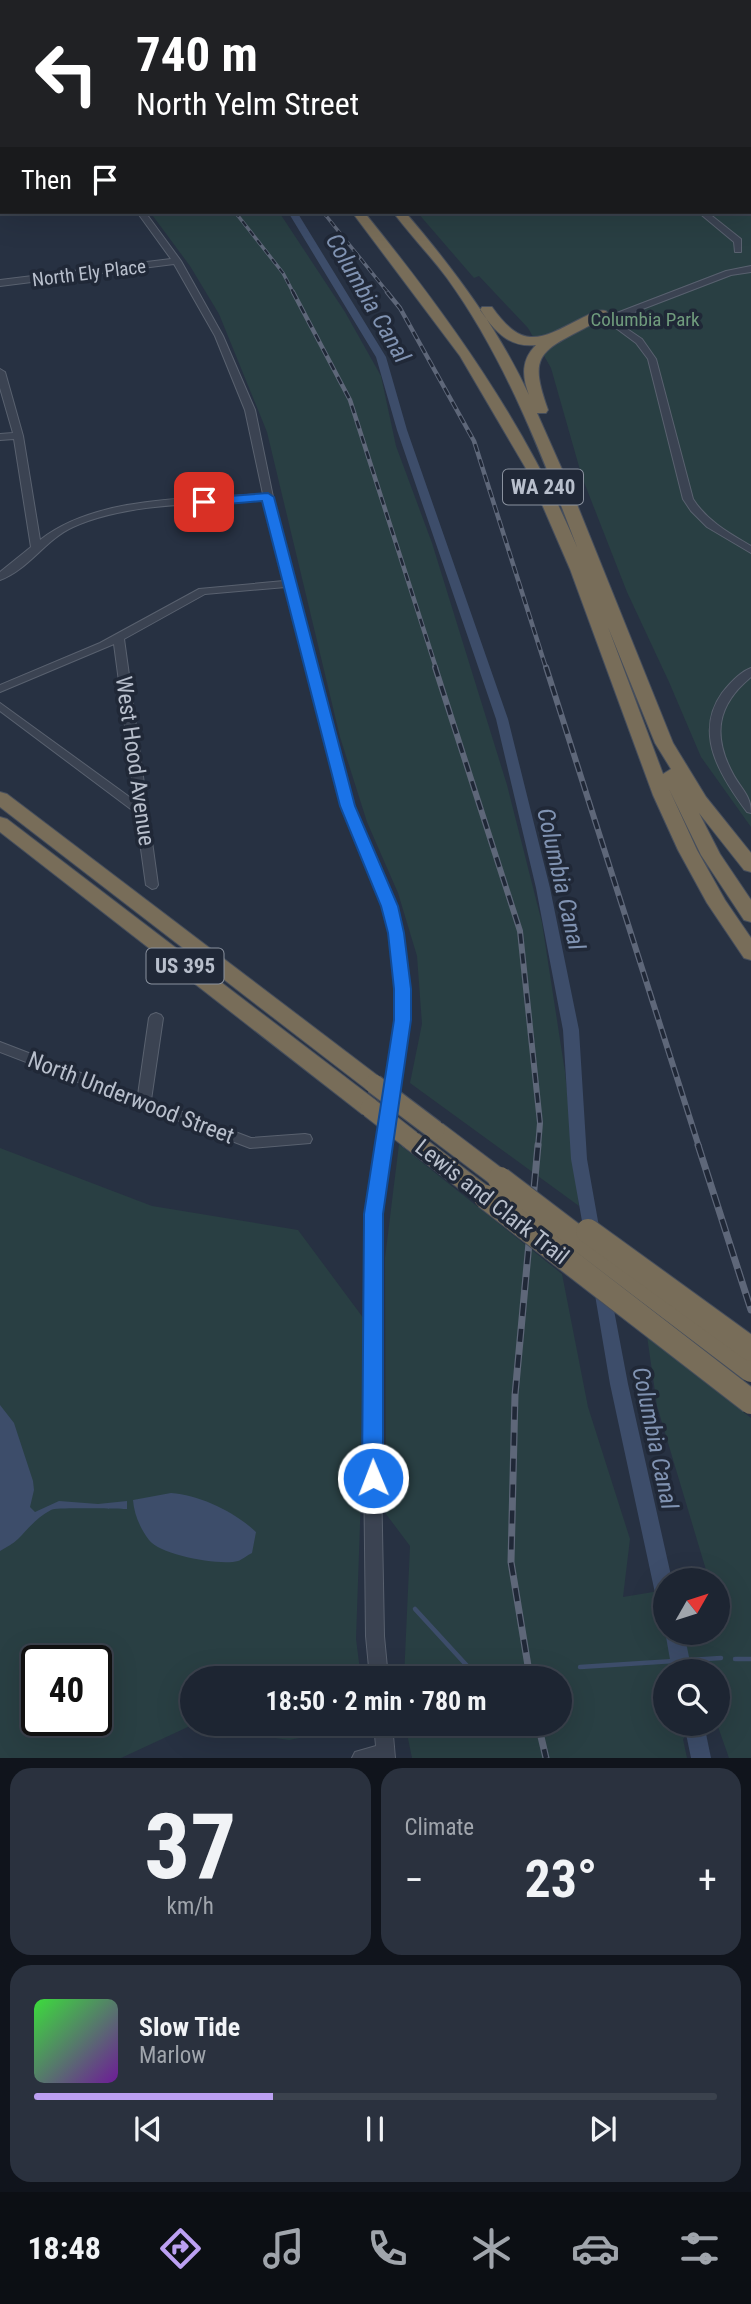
<!DOCTYPE html>
<html lang="en">
<head>
<meta charset="utf-8">
<style>
  body { margin:0; font-family:"Roboto Condensed",sans-serif; background:#2a313e; color:#f1f3f6; height:100vh; display:flex; flex-direction:column; font-size:26px; white-space:nowrap }
  * { box-sizing:border-box; margin:0 }
  p { font-size:23px; color:#a0a5ac }
  .icon { flex:none; width:38px; height:38px; fill:none; stroke:currentColor; stroke-width:2; stroke-linecap:round; stroke-linejoin:round }
  .map { position:relative; height:1758px; overflow:hidden }
  .sheet { display:flex; flex-direction:column; gap:10px; padding:10px; background:#10141c; flex:1 }
  .sheet>* { flex:none }
  .banner { position:absolute; left:0px; top:0px; width:752px; height:214px; box-shadow:0 7px 28px #0002,0 0 0 2px #3b424d; background:#202124; color:#fff; overflow:hidden }
  .needle { width:46px; rotate:51deg }
  .fabs { position:absolute; left:653px; top:1568px; display:grid; gap:14px }
  .fabs a { display:grid; place-items:center; width:77px; height:77px; border-radius:50%; background:#1d2532; box-shadow:0 7px 28px #0002,0 0 0 2px #3b424d; font-size:35px }
  .speed { position:absolute; left:21px; top:1645px; display:flex; gap:14px; font-size:35px; font-weight:700; text-align:center }
  .speed>* { display:grid; place-content:center; width:91px; height:91px; border-radius:50%; background:#1d2532; box-shadow:0 7px 28px #0002,0 0 0 2px #3b424d; line-height:1 }
  .speed .limit { border:4px solid #111; border-radius:10px; background:#fff; color:#111 }
  .pin { position:absolute; display:grid; place-items:center; width:60px; height:60px; color:#fff; margin:-30px; border-radius:14px; box-shadow:0 4px 10px #0006 }
  .me { position:absolute; width:77px; margin:-38px; rotate:359deg; stroke-linejoin:round; filter:drop-shadow(0 0 5px #0008) }
  .turn { display:flex; align-items:center; gap:24px; height:147px; padding:0 21px; font-size:32px }
  .turn .icon { width:91px; height:91px; stroke-width:2.5 }
  .turn b { display:block; font-size:49px; line-height:60px }
  .then { display:flex; align-items:center; height:66px; padding:0 21px; background:#0003; gap:14px; font-size:26px }
  .big { font-size:52px; font-weight:700; line-height:1.1 }
  .sheet .tile { flex:1; display:flex; flex-direction:column; justify-content:center; gap:10px; min-width:0; padding:0 24px; border-radius:21px; background:#2a313e }
  .sheet .dial { align-items:center; gap:0 }
  .dial b { font-size:91px; line-height:1 }
  .song { display:flex; align-items:center; gap:21px }
  .cover { width:84px; height:84px; border-radius:10px; background:linear-gradient(135deg,hsl(120 70% 55%),hsl(280 70% 35%)) }
  .played { height:7px; border-radius:4px; background:linear-gradient(90deg,#bca0f2 35%,#3b424d 35%) }
  .keys { display:flex; justify-content:space-around; direction:ltr }
  .heat { display:flex; justify-content:space-between; align-items:center; font-size:38px; direction:ltr }
  .sheet .tiles { flex:1; display:grid; gap:10px; grid-template-columns:1fr 1fr }
  .tile:last-child { grid-column:span 2 }
  .trip { position:absolute; left:180px; top:1666px; width:392px; height:70px; border-radius:35px; background:#1d2532; box-shadow:0 7px 28px #0002,0 0 0 2px #3b424d; font-weight:700; line-height:70px; text-align:center }
  .dock { display:flex; height:112px; justify-content:space-around; align-items:center; background:#0c0f14; color:#a0a5ac }
  .dock .icon { width:49px; height:49px }
  .dock .active { color:#bca0f2 }
  .dock b { font-size:32px; color:#f1f3f6 }
  .map>svg:first-child { display:block }
</style>
</head>
<body>
<div class="map">
<svg width="751" height="1758" viewBox="0 0 751 1758">
  <rect width="100%" height="100%" fill="#273142"/>
  <!-- green -->
  <g fill="#293f43" fill-rule="evenodd">
    <path d="M751,200V827L701,757L669,682L627,592L582,477L551,368L528,328L479,276L474,278L417,212H751Z"/>
    <path d="M150,212H279L345,312L381,376L396,446L432,543L507,785L542,923L565,1072L579,1206L410,1083L422,1024L417,956L398,893L367,822L340,737L267,432L219,314L190,266Z"/>
    <path d="M399,1144L562,1274L588,1407L630,1539L623,1597L665,1590V1633H718V1580H709L657,1406L647,1336L751,1418V1758H729L717,1724L718,1671H665V1724H697L683,1739L687,1758H412L405,1724H560V1678H404L410,1546L386,1514L385,1258Z"/>
    <path d="M0,1148L152,1206L298,1230L367,1323L356,1639L361,1678H192V1724L368,1725L289,1740L190,1726L121,1758H0ZM37,1661H96V1720H37Z"/>
  </g>
  <!-- water -->
  <g fill="#3d4d6a">
    <path d="M419,0H751V200V2Z"/>
    <path d="M0,1405L14,1423L33,1481L34,1490L30,1507L35,1512L59,1501L98,1504L127,1501V1509C115,1509 56,1507 51,1510C37,1517 29,1528 18,1539C13,1544 6,1547 0,1551Z"/>
    <path d="M171,1493C200,1495 235,1512 256,1532L252,1553C247,1555 242,1560 238,1561C220,1566 160,1555 149,1540C140,1528 134,1514 133,1500Z"/>
  </g>
  <g fill="none" stroke-linecap="round" stroke-linejoin="round">
    <!-- stream -->
    <g stroke="#3d4d6a" stroke-width="4.5">
      <path d="M415,1609L470,1669L483,1675"/>
      <path d="M735,1659H751"/>
      <path d="M580,1667L721,1658"/>
    </g>
    <!-- canal -->
    <g fill="#3d4d6a" fill-rule="evenodd">
      <path d="M125,0H133L135,2H126Z"/>
      <path d="M288,212H297L386,357L407,430L508,719L550,888L579,1030L587,1159L601,1238L599,1243L593,1244L587,1243L585,1238L571,1159L563,1030L536,888L496,719L397,430L376,357Z"/>
      <path d="M602,1282L608,1284L610,1289L628,1384L672,1580H665V1602L658,1599L655,1593L610,1384L594,1289L596,1284Z"/>
      <path d="M665,1631L684,1633L692,1671H672Z"/>
      <path d="M684,1724H704L711,1758H691Z"/>
    </g>
    <defs>
      <g id="minor">
        <path d="M397,0H404L406,2H398Z"/>
        <rect x="0" y="74" width="2" height="5"/>
        <path d="M137,212H145L181,261L223,336L255,410L273,497L353,806L395,906L402,933L406,961L409,1020L380,1214L379,1372L384,1636L388,1678H370L366,1636L363,1372L366,1214L395,1020L394,961L390,933L383,906L341,806L286,587L205,594L124,639L158,885L156,888L152,889L146,885L136,813L0,711V703L135,801L114,644L0,692V685L100,643L199,589L284,581L264,500C204,504 129,502 73,527C46,539 28,570 0,580V572L31,547L14,439L0,440V434L13,433L0,388V369L5,372L23,436L40,540C97,495 193,499 263,494L245,410L215,336L174,264L0,286V280L171,259Z"/>
        <path d="M698,212H707L741,239V252H735L734,242Z"/>
        <path d="M751,266V272L731,275L614,320L642,339L656,359L693,499C707,521 729,533 751,546V553L707,527L691,511L683,499L648,359L636,343L597,314L601,311L609,316L726,271Z"/>
        <path d="M751,668V677C717,705 712,735 733,774C741,789 751,795 751,813L747,812C721,777 693,734 722,693C730,683 740,672 751,668Z"/>
        <path d="M156,1013L161,1015L163,1018L151,1100L251,1138L305,1134L310,1135L312,1139L310,1143L250,1148L0,1052V1042L138,1095L149,1018L151,1015Z"/>
        <path d="M374,1724H392L395,1758H352L355,1752L376,1746Z"/>
      </g>
      <g id="highway">
        <path d="M183,0H193L194,2H184Z"/>
        <path d="M218,0H229L230,2H219Z"/>
        <path d="M352,212H364C448,316 525,423 577,547C542,455 505,358 447,278C430,255 410,235 393,212H405C453,268 498,328 529,395C522,376 521,360 536,345C508,348 495,331 480,310L482,307H492C522,349 538,341 580,319C589,315 596,309 606,311L608,314C602,320 592,324 585,328C538,352 529,357 548,410L546,413H537L572,492L673,743L706,797L751,853V872L744,870L699,813L720,854L751,900V922L744,920L701,855L669,789L697,850L725,900L751,938V960L744,958L707,903L678,850L653,795L570,569L528,472L460,356ZM608,627L655,743L671,769L663,774Z"/>
        <path d="M0,792L7,794L382,1079L385,1084L382,1089L374,1092L366,1089L0,807Z"/>
        <path d="M0,817L7,819L378,1102L381,1108L378,1114L370,1116L362,1114L0,832Z"/>
        <path d="M435,1122L443,1124L508,1173L511,1179L508,1185L500,1187L492,1185L427,1136L424,1130L427,1124Z"/>
        <path d="M411,1132L419,1134L494,1191L497,1197L494,1203L486,1206L478,1203L403,1146L400,1140L403,1134Z"/>
      </g>
    </defs>
    <!-- minor casing -->
    <use href="#minor" stroke="#59616f" stroke-width="2"/>
    <!-- highway casing -->
    <use href="#highway" stroke="#464e5c" stroke-width="2"/>
    <!-- minor -->
    <use href="#minor" fill="#3b4352" fill-rule="evenodd"/>
    <!-- highway -->
    <use href="#highway" fill="#786d59" fill-rule="evenodd"/>
    <defs>
      <g id="rail-far3">
        <path d="M1,0L3,2"/>
        <path d="M156,0L158,2"/>
        <path d="M235,212L283,273L294,294"/>
        <path d="M323,212L389,294"/>
      </g>
      <g id="rail-far2">
        <path d="M293,292L350,400L436,668"/>
        <path d="M387,292L400,308L474,441L546,668"/>
      </g>
      <g id="rail-far1">
        <path d="M435,667L520,931L540,1123L538,1147"/>
        <path d="M546,667L699,1147"/>
      </g>
      <g id="rail">
        <path d="M698,1145L751,1310"/>
        <path d="M530,1678L511,1562L515,1395L538,1145"/>
        <path d="M538,1724L546,1758"/>
      </g>
    </defs>
    <!-- rail-far3 casing -->
    <use href="#rail-far3" stroke="#5e6779" stroke-width="3.5"/>
    <!-- rail-far2 casing -->
    <use href="#rail-far2" stroke="#5e6779" stroke-width="4.5"/>
    <!-- rail-far1 casing -->
    <use href="#rail-far1" stroke="#5e6779" stroke-width="6"/>
    <!-- rail casing -->
    <use href="#rail" stroke="#5e6779" stroke-width="7"/>
    <!-- rail-far3 -->
    <use href="#rail-far3" stroke="#202837" stroke-width="2" stroke-dasharray="6" stroke-linecap="butt"/>
    <!-- rail-far2 -->
    <use href="#rail-far2" stroke="#202837" stroke-width="2.5" stroke-dasharray="8" stroke-linecap="butt"/>
    <!-- rail-far1 -->
    <use href="#rail-far1" stroke="#202837" stroke-width="3.5" stroke-dasharray="10" stroke-linecap="butt"/>
    <!-- rail -->
    <use href="#rail" stroke="#202837" stroke-width="4.5" stroke-dasharray="13" stroke-linecap="butt"/>
    <defs>
      <g id="highway-bridge-far1">
        <path d="M374,1084L435,1130"/>
        <path d="M370,1108L411,1140"/>
      </g>
      <g id="highway-bridge">
        <path d="M500,1179L751,1370"/>
        <path d="M486,1197L751,1402"/>
        <path d="M588,1231L751,1349"/>
      </g>
    </defs>
    <!-- highway-bridge-far1 casing -->
    <use href="#highway-bridge-far1" stroke="#464e5c" stroke-width="21" stroke-linecap="butt"/>
    <!-- highway-bridge casing -->
    <use href="#highway-bridge" stroke="#464e5c" stroke-width="26" stroke-linecap="butt"/>
    <!-- highway-bridge-far1 -->
    <use href="#highway-bridge-far1" stroke="#786d59" stroke-width="19"/>
    <!-- highway-bridge -->
    <use href="#highway-bridge" stroke="#786d59" stroke-width="24"/>
  </g>
  <!-- route -->
  <path fill="#1a73e8" stroke="#114b97" stroke-width="2" d="M268,493L274,497L355,806L398,906L404,933L411,989V1020L383,1214V1478L380,1484L373,1487L365,1484L362,1478L364,1214L394,1020V989L388,933L381,906L340,806L262,501L204,506L198,502L204,498Z"/>
  <g text-anchor="middle" dominant-baseline="central" stroke-width="7" stroke-linejoin="round" paint-order="stroke">
    <!-- far-street labels -->
    <g font-size="19" fill="#b8bfcc" stroke="#202837">
      <text transform="translate(89 273) rotate(-7)">North Ely Place</text>
    </g>
    <!-- far-park labels -->
    <g font-size="19" fill="#709c7d" stroke="#202837">
      <text x="645" y="319">Columbia Park</text>
    </g>
    <!-- shield labels -->
    <g fill="#202837" stroke="#8a929f" stroke-width="2">
      <rect x="503" y="469.5" width="80" height="35" rx="5"/>
      <rect x="146.5" y="948.5" width="77" height="35" rx="5"/>
    </g>
    <g font-size="21" font-weight="bold" fill="#b8bfcc">
      <text x="543" y="487">WA 240</text>
      <text x="185" y="966">US 395</text>
    </g>
    <!-- street labels -->
    <g font-size="23" fill="#b8bfcc" stroke="#202837">
      <text transform="translate(135 761) rotate(82)">West Hood Avenue</text>
      <text transform="translate(131 1098) rotate(21)">North Underwood Street</text>
      <text transform="translate(492 1202) rotate(38)">Lewis and Clark Trail</text>
    </g>
    <!-- water labels -->
    <g font-size="24" font-style="italic" fill="#8093b2" stroke="#202837">
      <text transform="translate(368 298) rotate(60)">Columbia Canal</text>
      <text transform="translate(561 879) rotate(77)">Columbia Canal</text>
      <text transform="translate(655 1438) rotate(78)">Columbia Canal</text>
    </g>
  </g>
</svg>
<div class="fabs">
<a><svg class="needle" viewBox="-14 -14 28 28"><path d="M0-13l5 13h-10z" fill="#e53935"/><path d="M0 13l5-13h-10z" fill="#a0a5ac"/></svg></a>
<a><svg class="icon" aria-label="search" viewBox="0 0 24 24"><circle cx="10" cy="10" r="6"/><path d="M15 15l6 6"/></svg></a>
</div>
<div class="speed"><div class="limit">40</div></div>
<div class="pin" style="left:204px;top:502px;background:#d93025"><svg class="icon" aria-label="arrive" viewBox="0 0 24 24"><path d="M6 21V4h12l-3 4 3 4H6"/></svg></div>
<svg class="me" style="left:373px;top:1478px" viewBox="-20 -20 40 40"><circle r="17" fill="#1a73e8" stroke="#fff" stroke-width="3"/><path d="M0-11L8 9 0 5-8 9z" fill="#fff"/></svg>
<div class="trip">18:50 · 2 min · 780 m</div>
<div class="banner">
<div class="turn"><svg class="icon" aria-label="left" viewBox="0 0 24 24"><path d="M17 20v-9H6M10 6l-5 5 5 5"/></svg><div><b>740 m</b>North Yelm Street</div></div>
<div class="then">Then<svg class="icon" aria-label="arrive" viewBox="0 0 24 24"><path d="M6 21V4h12l-3 4 3 4H6"/></svg></div>
</div>
</div>
<section class="sheet">
<div class="tiles">
<div class="tile dial"><b>37</b><p>km/h</p></div>
<div class="tile"><p>Climate</p>
<div class="heat"><a>−</a><b class="big">23°</b><a>+</a></div>
</div>
<div class="tile">
<div class="song"><i class="cover"></i><div><b>Slow Tide</b><p>Marlow</p></div></div>
<div class="played"></div>
<div class="keys"><svg class="icon" aria-label="previous" viewBox="0 0 24 24"><path d="M18 5L8 12l10 7zM5 5v14"/></svg><svg class="icon" aria-label="pause" viewBox="0 0 24 24"><path d="M8 5v14M16 5v14"/></svg><svg class="icon" aria-label="next" viewBox="0 0 24 24"><path d="M6 5l10 7-10 7zM19 5v14"/></svg></div>
</div>
</div>
</section>
<nav class="dock">
<b>18:48</b>
<svg class="icon active" aria-label="directions" viewBox="0 0 24 24"><path d="M12 3l9 9-9 9-9-9zM9 14v-3h6M13 9l2 2-2 2"/></svg>
<svg class="icon" aria-label="music" viewBox="0 0 24 24"><path d="M9 18V5l10-2v13"/><circle cx="6" cy="18" r="3"/><circle cx="16" cy="16" r="3"/></svg>
<svg class="icon" aria-label="phone" viewBox="0 0 24 24"><path d="M5 4h4l2 5-3 2q2 4 5 5l2-3 5 2v4C11 20 4 13 5 4z"/></svg>
<svg class="icon" aria-label="climate" viewBox="0 0 24 24"><path d="M12 3v18M4 7l16 10M4 17L20 7"/></svg>
<svg class="icon" aria-label="car" viewBox="0 0 24 24"><path d="M5 17H2v-5l4-1 3-4h7l3 4 3 1v5h-3M9 17h6M6 11h13"/><circle cx="7" cy="17" r="2"/><circle cx="17" cy="17" r="2"/></svg>
<svg class="icon" aria-label="filters" viewBox="0 0 24 24"><path d="M4 7h16M4 17h16"/><circle cx="9" cy="7" r="2"/><circle cx="15" cy="17" r="2"/></svg>
</nav>
</body>
</html>
